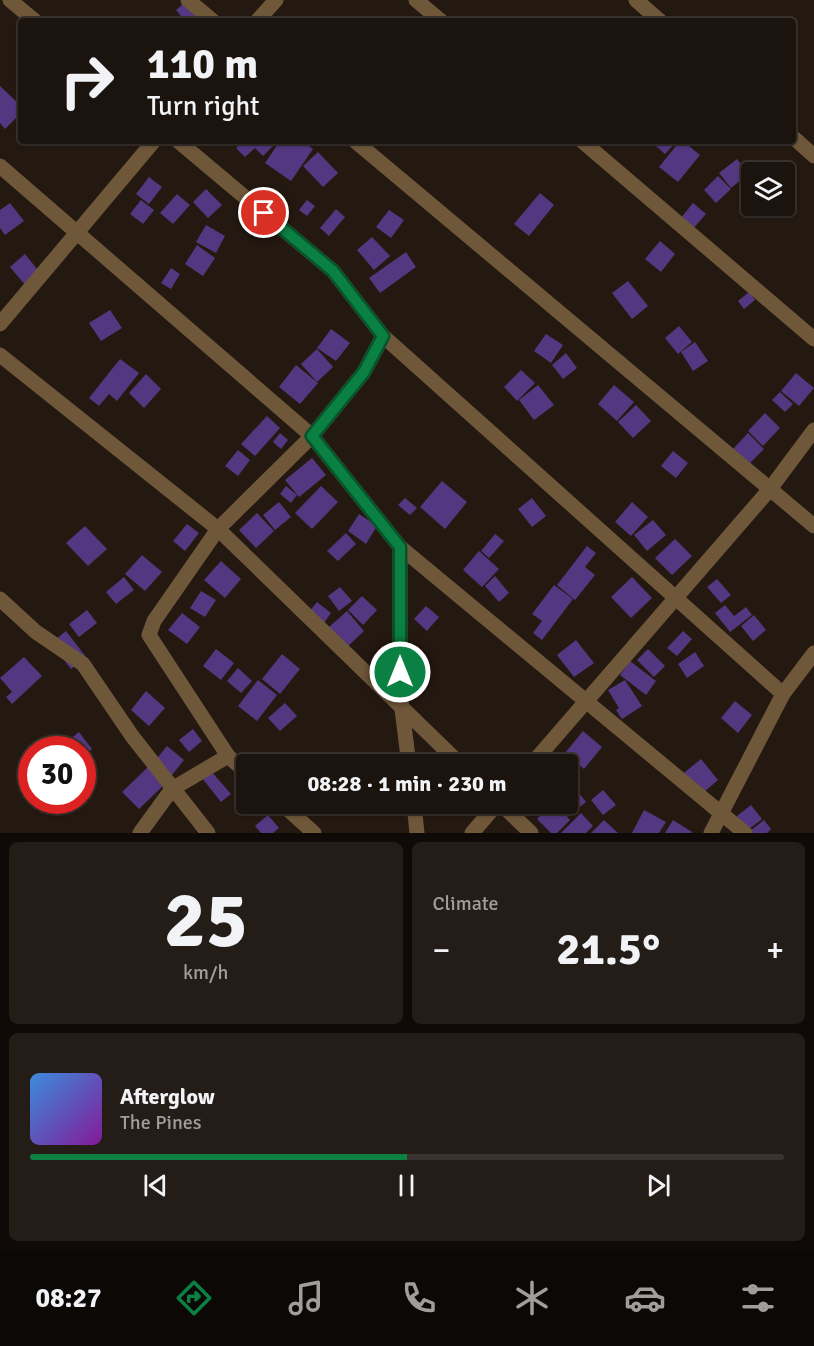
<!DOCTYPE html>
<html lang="en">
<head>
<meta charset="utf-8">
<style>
  body { margin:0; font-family:Signika,sans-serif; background:#241c16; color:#f1f3f6; height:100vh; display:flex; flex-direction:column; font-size:22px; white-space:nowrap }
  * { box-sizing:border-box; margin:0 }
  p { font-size:20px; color:#a09e9d }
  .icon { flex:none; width:33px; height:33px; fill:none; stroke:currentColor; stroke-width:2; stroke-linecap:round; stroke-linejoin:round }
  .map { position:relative; height:833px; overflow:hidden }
  .panel { display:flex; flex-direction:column; gap:9px; padding:9px; background:#0f0a07; flex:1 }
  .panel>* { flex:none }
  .guide { position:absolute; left:18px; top:18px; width:778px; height:126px; border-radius:6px; box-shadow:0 2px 4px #0004,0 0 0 2px #39322e; background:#1b130d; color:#f1f3f6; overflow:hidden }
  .fabs { position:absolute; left:741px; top:162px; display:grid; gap:12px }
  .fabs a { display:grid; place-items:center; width:54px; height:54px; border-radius:6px; background:#1b130d; box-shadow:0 2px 4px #0004,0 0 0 2px #39322e; font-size:30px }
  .speed { position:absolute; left:18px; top:736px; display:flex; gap:12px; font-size:30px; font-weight:700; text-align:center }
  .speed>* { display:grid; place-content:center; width:78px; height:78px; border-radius:50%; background:#1b130d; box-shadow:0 2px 4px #0004,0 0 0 2px #39322e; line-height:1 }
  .speed .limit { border:9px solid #d22; background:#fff; color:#111 }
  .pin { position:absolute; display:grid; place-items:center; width:51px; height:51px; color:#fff; margin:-26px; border:3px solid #fff; border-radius:50%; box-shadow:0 2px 6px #0007 }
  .me { position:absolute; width:66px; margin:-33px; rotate:0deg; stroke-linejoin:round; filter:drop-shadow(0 0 4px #0008) }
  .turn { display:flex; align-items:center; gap:21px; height:126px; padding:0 30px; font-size:27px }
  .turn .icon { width:78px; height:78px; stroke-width:2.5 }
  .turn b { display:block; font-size:42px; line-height:51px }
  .big { font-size:45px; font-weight:700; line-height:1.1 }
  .panel .widget { flex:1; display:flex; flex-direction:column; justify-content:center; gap:9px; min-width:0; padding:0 21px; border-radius:9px; background:#241c16 }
  .panel .dial { align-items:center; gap:0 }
  .dial b { font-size:78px; line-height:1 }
  .song { display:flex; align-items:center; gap:18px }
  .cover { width:72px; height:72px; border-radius:9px; background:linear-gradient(135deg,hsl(210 70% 55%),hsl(290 70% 35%)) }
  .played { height:6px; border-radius:3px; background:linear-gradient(90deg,#0b8043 50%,#39322e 50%) }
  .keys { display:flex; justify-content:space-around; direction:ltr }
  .heat { display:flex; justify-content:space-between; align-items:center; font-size:33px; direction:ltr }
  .panel .tiles { flex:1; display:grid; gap:9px; grid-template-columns:1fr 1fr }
  .widget:last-child { grid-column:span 2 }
  .trip { position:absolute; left:236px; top:754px; width:342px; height:60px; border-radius:6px; background:#1b130d; box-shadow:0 2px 4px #0004,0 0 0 2px #39322e; font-weight:700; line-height:60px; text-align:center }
  .menu { display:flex; height:96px; justify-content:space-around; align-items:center; background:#0b0805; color:#a09e9d }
  .menu .icon { width:42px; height:42px }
  .menu .on { color:#0b8043 }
  .menu b { font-size:27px; color:#f1f3f6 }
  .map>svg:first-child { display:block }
</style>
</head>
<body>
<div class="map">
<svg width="814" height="833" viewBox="0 0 814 833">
  <rect width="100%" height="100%" fill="#241911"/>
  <!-- building -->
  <g fill="#533780">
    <path d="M188,0L205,12L194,21H185L176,10Z"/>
    <path d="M0,86L21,106V113L5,129L0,123Z"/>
    <path d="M243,141H278L263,156L255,148L245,157L236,148Z"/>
    <path d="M280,141H302L313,149L291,181L265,163Z"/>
    <path d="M650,141H677L665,154Z"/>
    <path d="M680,141H683L700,155L678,182L659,167Z"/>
    <path d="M318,152L338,173L323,187L303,166Z"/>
    <path d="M737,159L748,174L731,188L719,173Z"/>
    <path d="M718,176L731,189L716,203L704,190Z"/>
    <path d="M149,177L162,187L149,204L136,194Z"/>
    <path d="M206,189L222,205L208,218L193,202Z"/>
    <path d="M540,193L554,205L529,236L514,224Z"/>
    <path d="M177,194L190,205L173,224L160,213Z"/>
    <path d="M141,200L154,210L143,224L130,214Z"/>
    <path d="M307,200L315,206L307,216L299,210Z"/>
    <path d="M10,203L24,221L5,235L0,228V210Z"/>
    <path d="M693,203L706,214L692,230L680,219Z"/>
    <path d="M336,209L345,217L329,236L320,228Z"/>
    <path d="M389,210L404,220L391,238L376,227Z"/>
    <path d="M206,225L225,236L216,253L196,242Z"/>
    <path d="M372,237L390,256L374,270L357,250Z"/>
    <path d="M660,241L675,254L661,272L645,259Z"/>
    <path d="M197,245L215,258L203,276L185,264Z"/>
    <path d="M406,252L416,267L380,293L369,278Z"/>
    <path d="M25,254L41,274L26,286L10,267Z"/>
    <path d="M171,268L180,274L171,289L161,283Z"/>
    <path d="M628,281L648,306L632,319L612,293Z"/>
    <path d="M749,292L755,300L744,309L738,301Z"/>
    <path d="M110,310L122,328L101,341L89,323Z"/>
    <path d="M679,326L692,342L678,354L665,338Z"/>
    <path d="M331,329L350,343L336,361L317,348Z"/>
    <path d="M546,334L563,345L551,363L534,351Z"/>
    <path d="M695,342L708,361L693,371L681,352Z"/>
    <path d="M317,349L333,367L317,382L301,364Z"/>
    <path d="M566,353L577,368L563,379L552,365Z"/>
    <path d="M120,359L139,373L117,401L109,394L99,406L89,398Z"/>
    <path d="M296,365L318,383L300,404L279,387Z"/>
    <path d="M521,370L535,383L517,401L504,387Z"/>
    <path d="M796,373L814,388L799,406L781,391Z"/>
    <path d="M146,374L161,389L144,408L129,393Z"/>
    <path d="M538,385L554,405L534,420L519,400Z"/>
    <path d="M614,385L634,402L617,421L598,404Z"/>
    <path d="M780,392L793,404L785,412L772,400Z"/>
    <path d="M636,405L651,421L633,438L618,422Z"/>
    <path d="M765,413L780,428L763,446L748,431Z"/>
    <path d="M267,416L280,428L255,456L241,444Z"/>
    <path d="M280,433L288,440L281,449L273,442Z"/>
    <path d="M748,433L764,449L748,465L732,450Z"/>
    <path d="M238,450L250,460L238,476L225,466Z"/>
    <path d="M673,451L688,463L676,478L661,466Z"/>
    <path d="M312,458L326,475L299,497L285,480Z"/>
    <path d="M442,481L467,502L445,529L420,507Z"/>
    <path d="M286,486L297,495L291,503L280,494Z"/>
    <path d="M321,486L338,502L312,529L295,513Z"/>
    <path d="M405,498L417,508L410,515L398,505Z"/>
    <path d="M532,498L546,516L532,527L518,509Z"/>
    <path d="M279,502L291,517L275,530L263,515Z"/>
    <path d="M632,502L648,517L631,536L615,522Z"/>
    <path d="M257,513L274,531L256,548L239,530Z"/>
    <path d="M359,514L377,526L366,544L348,531Z"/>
    <path d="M653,520L666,535L647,551L634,535Z"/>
    <path d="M187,524L199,533L185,551L173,541Z"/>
    <path d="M85,526L107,549L88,566L66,543Z"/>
    <path d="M346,533L356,544L338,561L327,551Z"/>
    <path d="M495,534L504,541L489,558L481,551Z"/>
    <path d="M675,539L692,556L672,575L655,558Z"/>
    <path d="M587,546L596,553L585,567L595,575L575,600L557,585Z"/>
    <path d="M479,551L499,569L482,587L463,570Z"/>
    <path d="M142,555L162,572L145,591L125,574Z"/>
    <path d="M221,561L241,579L225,598L204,580Z"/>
    <path d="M495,576L509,593L499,602L485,586Z"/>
    <path d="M124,577L134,590L116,604L106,592Z"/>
    <path d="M632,577L652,598L631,618L611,597Z"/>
    <path d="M717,579L731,595L721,603L707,587Z"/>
    <path d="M554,585L573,599L542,640L533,633L542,621L532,614Z"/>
    <path d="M340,587L352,601L339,611L328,596Z"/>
    <path d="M201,591L216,600L205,617L190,608Z"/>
    <path d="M362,596L377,610L363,625L348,610Z"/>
    <path d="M317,602L331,613L319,630L304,618Z"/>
    <path d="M725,605L734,616L746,607L752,615L730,632L715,613Z"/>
    <path d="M426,606L439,617L427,631L414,619Z"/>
    <path d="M87,610L97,623L79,637L69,624Z"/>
    <path d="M347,611L364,631L346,648L328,628Z"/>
    <path d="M182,613L200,627L187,644L168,630Z"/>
    <path d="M754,615L766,630L753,641L741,626Z"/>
    <path d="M66,631L86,657L71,669L51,643Z"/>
    <path d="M683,631L692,639L677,656L667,648Z"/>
    <path d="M576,640L594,663L574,677L557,655Z"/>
    <path d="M216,649L234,663L221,680L203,666Z"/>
    <path d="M648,649L665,666L654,677L637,660Z"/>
    <path d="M695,652L704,666L687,678L678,664Z"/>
    <path d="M393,653L409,671L393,686L376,668Z"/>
    <path d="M282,654L300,669L280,694L262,679Z"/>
    <path d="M24,657L42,676L12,704L6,697L12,692L0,678Z"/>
    <path d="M630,661L656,681L646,695L620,675Z"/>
    <path d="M238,668L252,681L241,693L227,681Z"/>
    <path d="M258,680L277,695L257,721L238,706Z"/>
    <path d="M625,680L642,706L622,719L616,710L619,708L608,690Z"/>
    <path d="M146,691L165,708L149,726L131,710Z"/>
    <path d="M735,701L752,715L738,733L721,718Z"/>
    <path d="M285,703L297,716L280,731L268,718Z"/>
    <path d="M193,729L202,741L189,752L179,740Z"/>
    <path d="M583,731L602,747L584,769L565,753Z"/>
    <path d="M79,732L92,749L82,757V750H67L63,745Z"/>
    <path d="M167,746L184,760L168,780L151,766Z"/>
    <path d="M480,753L498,765H472Z"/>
    <path d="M701,759L718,780L697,798L679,777Z"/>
    <path d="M148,767L165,784L139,809L122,792Z"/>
    <path d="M211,771L231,794L221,802L202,778Z"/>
    <path d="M567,778L586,802L567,817L557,804H567Z"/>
    <path d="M603,790L616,805L603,815L591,800Z"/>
    <path d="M552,804H554L570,820L557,833H551L537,819Z"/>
    <path d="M751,805L762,819L748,830L737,816Z"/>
    <path d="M644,810L666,822L659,833H632Z"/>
    <path d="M581,813L593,826L586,833H561Z"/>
    <path d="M268,815L279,828L273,833H261L255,826Z"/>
    <path d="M604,820L618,833H591Z"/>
    <path d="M673,820L692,832L691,833H665Z"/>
    <path d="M764,820L771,829L767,833H752L750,831Z"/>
  </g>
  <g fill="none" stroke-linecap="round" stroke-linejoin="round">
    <!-- minor -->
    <g stroke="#6f573a" stroke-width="15">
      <path d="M10,0L35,21"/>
      <path d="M188,0L213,21"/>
      <path d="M416,0L441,21"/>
      <path d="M636,0L660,21"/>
      <path d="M257,21L276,0"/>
      <path d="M794,138L814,156"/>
      <path d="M178,141L333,271L383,336L364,372L312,436L218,529L154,621L149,635L228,756L246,772"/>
      <path d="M355,141L814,526"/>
      <path d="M582,141L814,339"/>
      <path d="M0,166L312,436L400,547V693L409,765"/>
      <path d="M0,324L154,141"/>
      <path d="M383,336L783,694L711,833"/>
      <path d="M0,355L218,529L461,765"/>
      <path d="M400,547L745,833"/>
      <path d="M0,599L36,632L83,664L132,736L208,833"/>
      <path d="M783,694L814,653"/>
      <path d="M531,765L770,489L814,430"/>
      <path d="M282,804L314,833"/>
      <path d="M414,804L417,833"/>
      <path d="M501,804L531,833"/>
      <path d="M140,833L172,789L228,756"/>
      <path d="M472,833L497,804"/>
    </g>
  </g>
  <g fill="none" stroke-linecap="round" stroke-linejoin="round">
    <defs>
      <path id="route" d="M264,213L333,271L383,336L364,372L312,436L400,547V672"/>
    </defs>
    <!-- route casing -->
    <use href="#route" stroke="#07532c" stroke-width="15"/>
    <!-- route -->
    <use href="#route" stroke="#0b8043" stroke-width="10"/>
  </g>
</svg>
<div class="fabs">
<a><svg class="icon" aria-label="layers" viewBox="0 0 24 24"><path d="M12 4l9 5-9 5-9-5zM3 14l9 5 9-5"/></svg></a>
</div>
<div class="speed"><div class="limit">30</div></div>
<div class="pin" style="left:264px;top:213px;background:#d93025"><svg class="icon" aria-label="arrive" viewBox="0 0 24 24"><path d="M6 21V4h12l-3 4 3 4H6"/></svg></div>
<svg class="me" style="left:400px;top:672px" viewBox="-20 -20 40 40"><circle r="17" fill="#0b8043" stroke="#fff" stroke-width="3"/><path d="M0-11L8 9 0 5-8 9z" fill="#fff"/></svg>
<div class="trip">08:28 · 1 min · 230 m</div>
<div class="guide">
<div class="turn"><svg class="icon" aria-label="right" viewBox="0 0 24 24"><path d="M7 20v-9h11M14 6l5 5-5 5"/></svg><div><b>110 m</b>Turn right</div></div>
</div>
</div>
<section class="panel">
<div class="tiles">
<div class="widget dial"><b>25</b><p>km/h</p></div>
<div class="widget"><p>Climate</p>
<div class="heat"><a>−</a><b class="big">21.5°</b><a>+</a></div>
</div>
<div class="widget">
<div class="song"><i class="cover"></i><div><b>Afterglow</b><p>The Pines</p></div></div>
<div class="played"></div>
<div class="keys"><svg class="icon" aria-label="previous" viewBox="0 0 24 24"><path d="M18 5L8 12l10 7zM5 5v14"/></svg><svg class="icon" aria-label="pause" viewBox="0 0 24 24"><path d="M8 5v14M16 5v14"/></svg><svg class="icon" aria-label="next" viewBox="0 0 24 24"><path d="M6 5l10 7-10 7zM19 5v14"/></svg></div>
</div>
</div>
</section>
<nav class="menu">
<b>08:27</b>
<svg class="icon on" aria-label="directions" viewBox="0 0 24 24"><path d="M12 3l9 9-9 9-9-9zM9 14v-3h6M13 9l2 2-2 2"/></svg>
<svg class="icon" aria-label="music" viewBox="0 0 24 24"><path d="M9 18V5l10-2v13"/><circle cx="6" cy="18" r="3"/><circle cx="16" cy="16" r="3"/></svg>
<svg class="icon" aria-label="phone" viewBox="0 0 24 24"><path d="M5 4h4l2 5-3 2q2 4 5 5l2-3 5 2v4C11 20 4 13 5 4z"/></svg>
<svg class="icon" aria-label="climate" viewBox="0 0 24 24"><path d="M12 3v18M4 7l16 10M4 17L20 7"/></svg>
<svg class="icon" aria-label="car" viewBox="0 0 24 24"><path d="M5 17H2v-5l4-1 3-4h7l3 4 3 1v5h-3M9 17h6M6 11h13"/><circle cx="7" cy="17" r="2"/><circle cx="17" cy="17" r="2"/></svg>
<svg class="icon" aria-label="filters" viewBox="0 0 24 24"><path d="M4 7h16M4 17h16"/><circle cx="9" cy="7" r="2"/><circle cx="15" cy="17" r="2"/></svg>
</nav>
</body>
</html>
